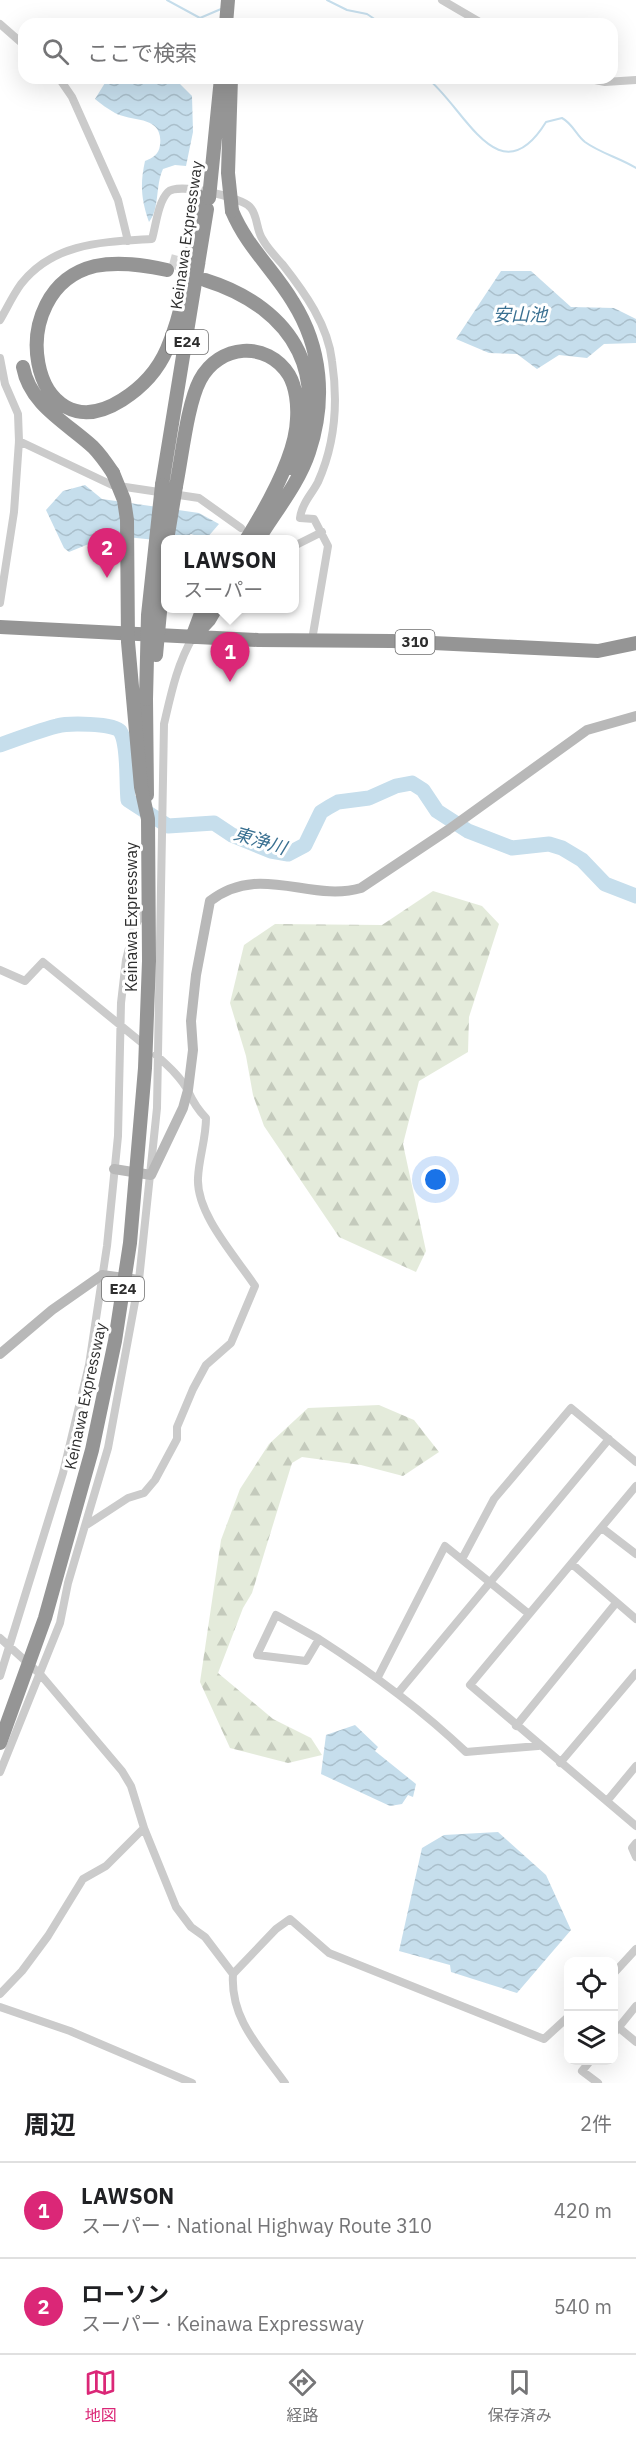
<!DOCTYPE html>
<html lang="ja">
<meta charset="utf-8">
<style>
:root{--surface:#fff;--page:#f6f6f6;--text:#202124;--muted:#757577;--line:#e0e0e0;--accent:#db2777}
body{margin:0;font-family:"IBM Plex Sans","Noto Sans JP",sans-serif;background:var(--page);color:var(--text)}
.controls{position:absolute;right:18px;bottom:18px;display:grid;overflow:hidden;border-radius:12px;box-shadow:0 6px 24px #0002}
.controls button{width:54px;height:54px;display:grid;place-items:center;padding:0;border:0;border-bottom:2px solid var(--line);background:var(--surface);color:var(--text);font:30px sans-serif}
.you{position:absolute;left:436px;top:1180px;width:21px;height:21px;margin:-15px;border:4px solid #fff;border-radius:50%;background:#1a73e8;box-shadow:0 0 0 9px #1a73e833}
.badge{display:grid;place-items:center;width:39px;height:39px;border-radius:50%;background:var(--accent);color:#fff;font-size:20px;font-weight:700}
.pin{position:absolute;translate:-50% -50px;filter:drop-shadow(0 2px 3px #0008)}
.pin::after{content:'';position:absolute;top:32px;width:21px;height:18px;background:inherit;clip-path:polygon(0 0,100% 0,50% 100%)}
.popup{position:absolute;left:161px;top:535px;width:138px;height:78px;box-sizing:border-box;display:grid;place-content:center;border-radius:12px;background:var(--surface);filter:drop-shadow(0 2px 4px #0005);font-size:20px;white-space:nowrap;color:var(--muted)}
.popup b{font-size:22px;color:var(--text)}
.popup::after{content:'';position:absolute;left:50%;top:100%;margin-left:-12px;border:12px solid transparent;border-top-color:var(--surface)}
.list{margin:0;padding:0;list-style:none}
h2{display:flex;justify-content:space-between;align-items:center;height:78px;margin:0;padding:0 24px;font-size:26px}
h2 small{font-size:20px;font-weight:400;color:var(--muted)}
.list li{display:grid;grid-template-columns:39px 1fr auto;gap:18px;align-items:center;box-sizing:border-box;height:96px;padding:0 24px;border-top:2px solid var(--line)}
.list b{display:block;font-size:22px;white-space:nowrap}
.list p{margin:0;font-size:20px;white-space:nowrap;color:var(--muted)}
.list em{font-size:20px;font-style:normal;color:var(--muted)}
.icon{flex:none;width:33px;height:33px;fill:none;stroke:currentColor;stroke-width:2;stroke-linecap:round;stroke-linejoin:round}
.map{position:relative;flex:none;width:636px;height:2083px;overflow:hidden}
.search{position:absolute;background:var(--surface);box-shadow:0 6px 24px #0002;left:18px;right:18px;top:18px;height:66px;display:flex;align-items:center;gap:15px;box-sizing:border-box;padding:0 21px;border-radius:18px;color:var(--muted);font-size:22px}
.sheet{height:270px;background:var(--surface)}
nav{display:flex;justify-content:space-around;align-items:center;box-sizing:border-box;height:84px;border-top:2px solid var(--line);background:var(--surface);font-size:16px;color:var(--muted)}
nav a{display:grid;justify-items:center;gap:3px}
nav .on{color:var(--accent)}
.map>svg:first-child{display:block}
.forest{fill:url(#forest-firs)}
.water{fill:url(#water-waves)}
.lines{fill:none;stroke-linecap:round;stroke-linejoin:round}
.stream{stroke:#c6deec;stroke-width:2}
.river{stroke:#c6deec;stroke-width:15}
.highway-tunnel{stroke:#d5d5d5;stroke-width:14;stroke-dasharray:14 7;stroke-linecap:butt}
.street{stroke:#cbcbcb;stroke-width:8}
.secondary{stroke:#b8b8b8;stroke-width:10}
.highway{stroke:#959595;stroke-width:14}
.highway-bridge{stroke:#959595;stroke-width:14}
.labels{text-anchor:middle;stroke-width:6;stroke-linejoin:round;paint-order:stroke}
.shield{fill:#fff;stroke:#6d6d6d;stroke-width:1.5}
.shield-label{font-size:15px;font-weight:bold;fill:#2e2e2e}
.street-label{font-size:16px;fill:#2e2e2e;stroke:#fff}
.water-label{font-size:18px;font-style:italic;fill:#3a7091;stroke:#fff}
</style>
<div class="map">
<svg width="636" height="2083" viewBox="0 0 636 2083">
<defs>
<pattern id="forest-firs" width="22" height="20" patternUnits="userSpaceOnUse" patternTransform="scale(1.5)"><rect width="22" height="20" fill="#e4ebdb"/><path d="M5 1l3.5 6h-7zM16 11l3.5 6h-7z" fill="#c4cabc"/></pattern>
<pattern id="water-waves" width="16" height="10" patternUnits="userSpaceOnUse" patternTransform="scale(1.5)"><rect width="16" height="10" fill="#c6deec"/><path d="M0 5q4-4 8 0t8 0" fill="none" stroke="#aabfcb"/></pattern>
</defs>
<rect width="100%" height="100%" fill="#fff"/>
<path class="forest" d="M433 891 482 906 499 924 469 1017 468 1052 419 1081 403 1144 426 1251 416 1272 339 1237 264 1126 253 1095 246 1056 230 1003 244 945 275 924 382 925Z
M379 1405 414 1420 439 1452 403 1476 361 1465 302 1457 292 1463 252 1593 243 1608 218 1673 273 1719 311 1738 322 1755 288 1763 230 1748 200 1682 221 1540 240 1489 269 1444 308 1408Z"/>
<path class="water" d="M108 78H174L192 96 193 132 186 166 175 165 163 169C155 186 160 208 149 222 141 199 140 184 145 161 153 158 159 154 160 145 164 115 131 122 115 113 108 109 101 104 95 99Z
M501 271H531L571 307 614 308 636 319V343L604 344 587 358 559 355 537 369 517 354 489 353 456 339Z
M85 485 102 499 199 513 219 524 206 539 191 534 184 539 165 541 117 536 101 539 69 552 64 548 46 510 63 491Z
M355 1725 378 1747 375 1751 416 1784 413 1797 408 1795 402 1804 390 1806 321 1774 326 1735Z
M498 1832 546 1875 571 1930 517 1993 451 1972 450 1965 399 1951 422 1848 444 1835Z"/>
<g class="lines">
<path class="stream" d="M167 0 200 18 221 9
M327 0 347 10 367 14 382 24
M427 78C465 108 499 198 546 122L562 118C573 124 576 135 585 142 600 153 620 158 636 168"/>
<path class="river" d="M0 745C19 738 38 731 57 726 67 723 114 723 120 731 129 744 126 783 128 800L168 826 214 823 232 835 271 851 288 854 305 845 321 812 329 807 338 802 369 798 396 786 412 783 423 790 437 811 468 831 512 848 549 844 562 848 582 860 605 884 636 896"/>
<path class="highway-tunnel" d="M170 261 207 271"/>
<path class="street" d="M442 0 483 24
M0 24 24 45
M59 78 72 97 118 200 128 241
M585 78 605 82 636 80
M0 320C7 308 13 295 21 284 54 242 104 242 152 239 156 225 158 202 168 192 178 182 241 197 250 207 258 215 256 231 263 240 268 249 276 257 283 265 305 293 328 325 332 361 338 401 335 444 318 482 312 494 302 503 300 518L314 519 328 546 312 640
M0 358 5 384 18 414 19 441 14 512 0 603
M19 441 112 485 199 498 241 528
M294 546 322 532
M0 970 25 981 43 962 147 1047
M636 1486 470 1685 636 1826
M85 1526 128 1498 144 1493 155 1480 177 1439V1427L193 1389 206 1365 231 1343 255 1286C236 1257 196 1214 198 1178 199 1157 206 1139 206 1118 197 1109 193 1102 188 1091 181 1077 167 1065 156 1055
M602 1528 636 1554
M462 1559 494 1499 571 1408 636 1462
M572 1564 636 1619
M276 1615 319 1639 306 1661 257 1655Z
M0 1638 40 1674 122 1771 131 1786 144 1828 176 1907 191 1927 205 1937 233 1974
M319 1639C372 1673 420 1708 466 1752L538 1746
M0 1676 63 1473 89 1365 107 1246 118 1136 121 1003 126 960 134 928 147 904
M378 1677 445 1546 529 1614
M398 1693 609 1439
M516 1726 616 1603
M560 1763 636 1673
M0 1772 60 1623 68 1583 108 1448 139 1280 157 1108 164 724C171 694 177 664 193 637
M607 1801 636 1766
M636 1843 632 1848 636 1857
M614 1973 636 1949
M0 1994 22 1971 48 1936 83 1879 106 1866 144 1828
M0 2007 70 2031 192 2083
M618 2027 636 2042
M614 2033 636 2006
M591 2060 582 2071 598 2083
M285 2083C260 2048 230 2019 233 1974L276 1929 290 1919 329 1953 544 2039 568 2017"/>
<path class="secondary" d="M114 1169 151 1175 183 1108 188 1090 193 1050 191 1021 196 975 210 901C260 862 310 903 361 888L448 830 587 730 636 716
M0 1354 52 1310 102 1275 139 1280"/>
<path class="highway" d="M226 24 228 0
M232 211C247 247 274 270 293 302 322 348 326 401 309 452 299 483 275 512 258 540
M167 270C144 265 119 261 95 266 0 289 30 458 122 400 141 388 158 370 167 349 187 302 192 248 200 197
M205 280C295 308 336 380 290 468
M23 367C30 405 67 423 93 447 101 455 107 464 113 473
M162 485 207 209
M176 486C182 457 187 405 200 380 219 344 267 340 289 375 296 387 298 405 297 419 296 457 266 508 246 540
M0 627 258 640 392 641 598 651 636 643
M193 635 203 608
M193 637 209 620 216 608
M146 699 147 795"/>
<path class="highway-bridge" d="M231 78 228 173 232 211
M209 198 221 78
M167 540 176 486
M156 655 166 547
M146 699 148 615 162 485
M0 1743 45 1618 92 1450 115 1341 130 1243 145 1068 149 961 148 819 141 787 128 642 127 520 124 500 113 473"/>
</g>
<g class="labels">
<g class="shield">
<rect x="166" y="330" width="42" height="24" rx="4.5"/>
<rect x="395.5" y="630" width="39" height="24" rx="4.5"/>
<rect x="102" y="1277" width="42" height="24" rx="4.5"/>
</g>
<g class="shield-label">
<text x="187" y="347">E24</text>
<text x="415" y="647">310</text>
<text x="123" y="1294">E24</text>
</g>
<g class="street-label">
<text transform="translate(186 235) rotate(-82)" y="6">Keinawa Expressway</text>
<text transform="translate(131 917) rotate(-90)" y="6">Keinawa Expressway</text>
<text transform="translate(85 1396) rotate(-78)" y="6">Keinawa Expressway</text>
</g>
<g class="water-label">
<text x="520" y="321">安山池</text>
<text transform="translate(260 841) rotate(17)" y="6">東浄川</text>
</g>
</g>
</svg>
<div class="controls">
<button><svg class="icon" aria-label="locate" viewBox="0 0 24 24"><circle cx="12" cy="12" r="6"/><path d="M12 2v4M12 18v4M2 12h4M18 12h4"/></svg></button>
<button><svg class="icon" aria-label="layers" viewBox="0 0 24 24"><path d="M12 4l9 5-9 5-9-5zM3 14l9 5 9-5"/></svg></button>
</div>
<div class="you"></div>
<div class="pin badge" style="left:230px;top:682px">1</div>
<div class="popup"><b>LAWSON</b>スーパー</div>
<div class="pin badge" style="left:107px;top:578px">2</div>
<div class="search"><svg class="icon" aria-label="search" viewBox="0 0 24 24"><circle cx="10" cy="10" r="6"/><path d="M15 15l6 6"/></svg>ここで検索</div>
</div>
<section class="sheet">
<h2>周辺<small>2件</small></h2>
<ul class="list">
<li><span class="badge">1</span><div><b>LAWSON</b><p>スーパー · National Highway Route 310</p></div><em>420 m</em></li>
<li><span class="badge">2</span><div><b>ローソン</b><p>スーパー · Keinawa Expressway</p></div><em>540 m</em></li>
</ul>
</section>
<nav>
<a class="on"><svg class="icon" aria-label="map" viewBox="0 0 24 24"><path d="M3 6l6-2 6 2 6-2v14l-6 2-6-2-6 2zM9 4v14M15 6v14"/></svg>地図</a>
<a><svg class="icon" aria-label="directions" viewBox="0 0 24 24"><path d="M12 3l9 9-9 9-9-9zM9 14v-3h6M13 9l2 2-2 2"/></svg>経路</a>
<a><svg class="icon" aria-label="saved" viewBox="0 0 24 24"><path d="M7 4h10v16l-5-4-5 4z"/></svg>保存済み</a>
</nav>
